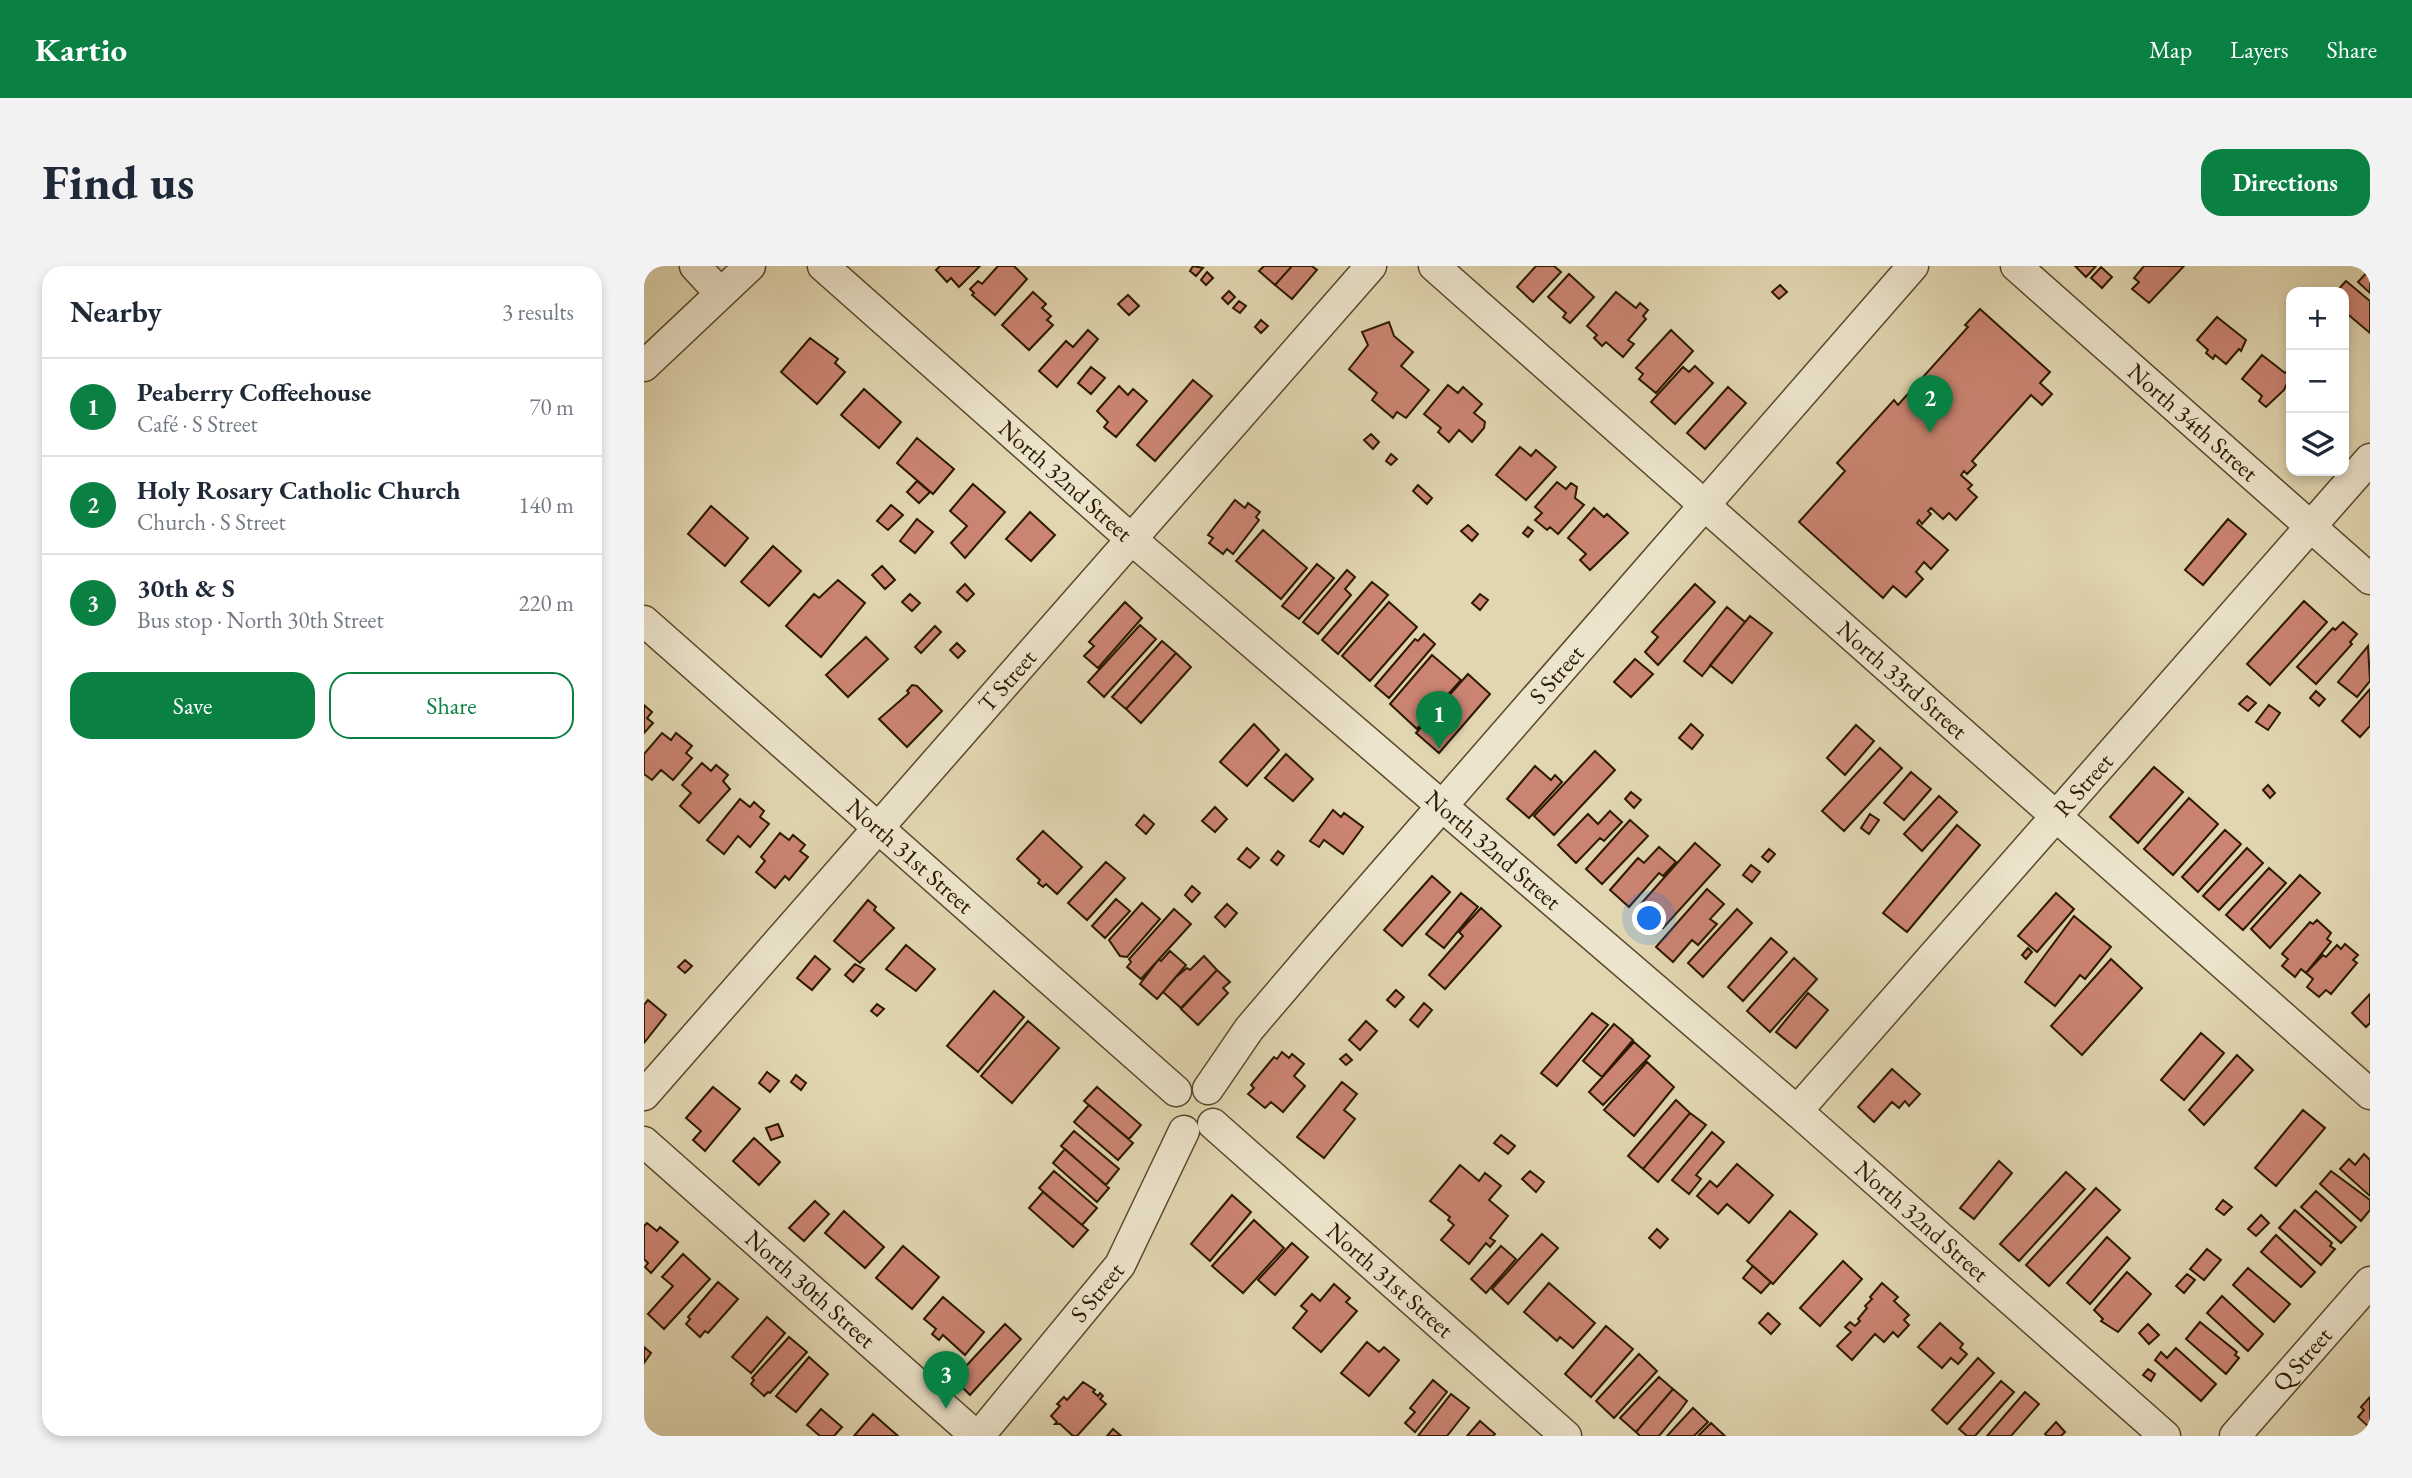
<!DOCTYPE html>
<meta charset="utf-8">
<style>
:root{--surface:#fff;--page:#f2f2f3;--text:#1f2937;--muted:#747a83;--line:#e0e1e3;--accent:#0b8043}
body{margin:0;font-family:"EB Garamond",serif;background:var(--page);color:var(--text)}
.controls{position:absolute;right:21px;top:21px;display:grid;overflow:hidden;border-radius:14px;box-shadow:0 4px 10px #0003}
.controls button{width:63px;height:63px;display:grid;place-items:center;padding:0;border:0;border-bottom:2px solid var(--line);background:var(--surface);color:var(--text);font:35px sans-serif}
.you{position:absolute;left:1006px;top:653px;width:24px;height:24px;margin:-18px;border:5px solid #fff;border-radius:50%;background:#1a73e8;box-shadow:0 0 0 10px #1a73e833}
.badge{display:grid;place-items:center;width:46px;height:46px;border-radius:50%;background:var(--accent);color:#fff;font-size:23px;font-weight:700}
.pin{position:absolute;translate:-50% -58px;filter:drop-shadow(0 2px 4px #0008)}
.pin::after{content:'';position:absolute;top:37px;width:24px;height:21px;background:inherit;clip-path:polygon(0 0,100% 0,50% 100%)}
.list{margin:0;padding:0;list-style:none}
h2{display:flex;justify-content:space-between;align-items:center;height:91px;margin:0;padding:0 28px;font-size:30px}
h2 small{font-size:23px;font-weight:400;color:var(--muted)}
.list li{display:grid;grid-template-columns:46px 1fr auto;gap:21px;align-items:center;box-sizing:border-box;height:98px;padding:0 28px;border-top:2px solid var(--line)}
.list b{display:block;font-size:26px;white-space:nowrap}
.list p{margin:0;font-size:23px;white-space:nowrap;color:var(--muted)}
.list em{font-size:23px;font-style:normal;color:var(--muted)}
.actions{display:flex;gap:14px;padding:21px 28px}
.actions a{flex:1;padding:16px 0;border:2px solid var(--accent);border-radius:21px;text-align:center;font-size:24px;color:var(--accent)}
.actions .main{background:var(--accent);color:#fff}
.icon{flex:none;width:38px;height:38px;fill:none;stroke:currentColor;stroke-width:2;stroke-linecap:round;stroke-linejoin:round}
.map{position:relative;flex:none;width:1726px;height:1170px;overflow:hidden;border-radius:21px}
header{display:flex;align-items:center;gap:42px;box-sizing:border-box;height:98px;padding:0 35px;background:var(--accent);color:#fff}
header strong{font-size:33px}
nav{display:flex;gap:38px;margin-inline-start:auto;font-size:24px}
.intro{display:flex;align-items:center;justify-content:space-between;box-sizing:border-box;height:168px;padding:0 42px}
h1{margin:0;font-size:49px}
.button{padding:18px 32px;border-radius:21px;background:var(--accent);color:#fff;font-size:24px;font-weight:700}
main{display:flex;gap:42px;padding:0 42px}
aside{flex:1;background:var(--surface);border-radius:21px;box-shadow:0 4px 10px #0003}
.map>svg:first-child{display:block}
.building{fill:#cb8471;stroke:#2c1900;stroke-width:2}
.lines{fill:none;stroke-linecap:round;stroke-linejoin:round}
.minor-casing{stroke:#59482c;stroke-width:33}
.minor{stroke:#ece4cc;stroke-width:30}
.labels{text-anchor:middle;stroke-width:5;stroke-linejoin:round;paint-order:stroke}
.street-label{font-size:24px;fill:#2c1900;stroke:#ece4cc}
</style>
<header>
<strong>Kartio</strong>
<nav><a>Map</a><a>Layers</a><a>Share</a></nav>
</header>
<div class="intro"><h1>Find us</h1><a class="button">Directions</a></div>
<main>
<aside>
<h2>Nearby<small>3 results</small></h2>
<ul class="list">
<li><span class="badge">1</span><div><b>Peaberry Coffeehouse</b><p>Café · S Street</p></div><em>70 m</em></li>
<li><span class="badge">2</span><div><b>Holy Rosary Catholic Church</b><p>Church · S Street</p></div><em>140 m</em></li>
<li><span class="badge">3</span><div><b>30th &amp; S</b><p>Bus stop · North 30th Street</p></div><em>220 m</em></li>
</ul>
<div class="actions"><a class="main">Save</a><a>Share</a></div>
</aside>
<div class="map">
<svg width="1726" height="1170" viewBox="0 0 1726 1170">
<rect width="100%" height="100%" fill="#e1d6b0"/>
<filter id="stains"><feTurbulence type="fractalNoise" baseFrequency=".00286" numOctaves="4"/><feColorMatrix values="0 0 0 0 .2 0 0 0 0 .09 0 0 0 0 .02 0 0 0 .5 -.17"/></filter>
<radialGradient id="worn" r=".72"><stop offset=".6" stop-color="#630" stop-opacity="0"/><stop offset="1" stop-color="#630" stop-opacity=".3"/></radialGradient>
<path class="building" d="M296 0H336L315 21 307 12 303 16 292 4Z
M354 0H370L383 13 351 49 328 29 330 27 326 23 334 15 338 18Z
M549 0 559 2 552 10 546 5Z
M620 0H648L631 19 615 5Z
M648 0H668L673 4 648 33 631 19Z
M892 0H910L917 6 889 36 873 21Z
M1431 0H1452L1442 11Z
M1500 0H1540L1505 37 1488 23 1495 16 1490 12Z
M1457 1 1468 11 1458 22 1447 12Z
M1726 3V27L1714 16Z
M563 6 569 12 562 19 557 14Z
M925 8 950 31 926 57 919 51 922 47 904 31Z
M1702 15 1726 35V67L1700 45V26H1692Z
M1136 19 1143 26 1135 33 1128 26Z
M585 25 591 31 584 38 578 32Z
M389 26 402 38 398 42 407 50 403 54 409 59 385 84 358 59Z
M972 26 992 42 996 37 1004 44 999 50 1002 53 984 74 990 78 979 91 962 76 958 80 950 72 953 69 943 60Z
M484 29 495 40 485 49 474 38Z
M595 35 602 40 596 47 589 42Z
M1336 43 1406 106 1396 117 1408 128 1398 139 1387 129 1328 195 1332 199 1323 208 1320 205 1317 209 1328 219 1324 223 1333 231 1312 254 1305 247 1299 253 1287 242 1284 245 1287 248 1278 258 1275 254 1273 257 1304 284 1287 303 1280 296 1272 306 1279 313 1262 331 1249 320 1239 332 1155 256 1201 205 1193 197 1250 134 1254 139 1324 61 1321 59Z
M1573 51 1602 74 1597 85 1595 83 1582 98 1571 89 1569 93 1562 87 1564 84 1553 74Z
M617 54 624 60 617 67 611 61Z
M745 56 750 70 769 86 757 100 785 124 762 152 753 146 749 152 728 134 733 127 705 103 724 79 718 66Z
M444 64 454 73 413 121 395 105 422 75 429 81Z
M1027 64 1049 85 1012 127 995 113 999 108 992 102Z
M166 72 194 93 191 97 201 106 173 138 137 106Z
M1618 89 1641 107 1643 105 1647 108 1640 124 1622 141 1615 135 1618 130 1598 113Z
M1051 100 1069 117 1031 158 1007 136 1039 101 1045 106Z
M447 101 461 112 447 128 434 117Z
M549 114 568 130 511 195 493 179Z
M804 119 814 127 819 121 838 138 830 147 841 156 840 162 828 176 815 164 805 176 794 166 797 162 780 148Z
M475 120 484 129 489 123 503 135 472 171 460 161 464 156 453 145Z
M1084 121 1102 137 1061 183 1043 167Z
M220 123 257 156 235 182 197 149Z
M727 168 735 176 729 183 720 174Z
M273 172 310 203 289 228 253 197Z
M876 181 887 190 892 184 912 201 882 234 852 209Z
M747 188 753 193 747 199 742 195Z
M273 215 286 226 275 237 263 226Z
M913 216 922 223 927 217 933 221 931 232 940 239 914 268 906 261 903 264 891 254 898 247 891 241Z
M329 218 361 246 321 292 307 277 323 260 306 245Z
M774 219 788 232 783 238 769 225Z
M591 234 601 242 604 237 616 246 612 251 615 254 589 288 583 283 579 288 565 277 569 272 564 269Z
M247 239 259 249 244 264 233 255Z
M67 240 104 272 81 300 44 268Z
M950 242 960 251 963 248 984 267 946 304 936 294 942 288 924 272Z
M386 246 411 269 387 295 362 273Z
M273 253 289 266 271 287 256 275Z
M1584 253 1602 268 1559 319 1541 304Z
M824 259 834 268 828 275 817 265Z
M884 261 889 265 884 271 879 267Z
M619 264 663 302 637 333 592 295Z
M129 280 157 305 125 340 97 316Z
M673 298 690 312 655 353 638 340Z
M238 300 251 314 241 323 228 309Z
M703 304 711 311 701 323 707 329 674 368 659 356Z
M194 314 221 337 177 391 142 360 170 328 175 332Z
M728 316 744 329 694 388 678 374Z
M321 318 330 328 323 335 313 326Z
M1051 318 1071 336 1014 399 1001 386 1014 371 1008 366Z
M266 328 276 337 268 345 258 336Z
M836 328 844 334 836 344 828 337Z
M1660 335 1683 356 1626 419 1603 398Z
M481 336 498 352 454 402 440 390 450 380 445 376Z
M745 336 773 361 726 415 698 390Z
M1083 341 1101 356 1058 410 1040 395Z
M1106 350 1128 367 1088 417 1066 399Z
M1699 356 1713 368 1706 376 1708 378 1672 418 1653 401 1689 362 1691 364Z
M496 359 512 373 460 431 444 416Z
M291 360 297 366 277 387 271 381Z
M780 368 791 378 745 432 731 420 771 373 774 375Z
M222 371 244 393 204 431 182 409Z
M518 375 532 387 482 443 468 431Z
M313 377 321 385 314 392 306 384Z
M1724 380 1726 415 1713 431 1694 416Z
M532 387 547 401 497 457 482 443Z
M788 389 817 414 773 463 746 438Z
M991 393 1009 408 987 431 970 416Z
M824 408 846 428 795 487 772 467Z
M268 419 273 420 298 445 263 481 235 453 265 427 263 425Z
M1726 423V460L1716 471 1698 455Z
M1672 425 1681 433 1675 440 1666 432Z
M1603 430 1612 437 1604 445 1595 438Z
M0 439 8 446 3 452 9 457 0 467Z
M1625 439 1636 447 1624 464 1612 456Z
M610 458 635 484 603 520 576 496Z
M1047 458 1059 469 1048 483 1035 472Z
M1212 459 1230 475 1201 509 1183 492Z
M18 467 27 474 32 467 48 480 42 487 48 492 29 514 17 504 8 514 0 508V488Z
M1236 482 1258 502 1200 565 1178 545Z
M951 485 971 504 910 569 890 550Z
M642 488 669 513 649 535 621 512Z
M58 497 67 505 72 499 84 509 79 515 86 523 55 557 36 540 47 527 38 519Z
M891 500 907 514 911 509 918 516 885 552 863 533Z
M1510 501 1539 526 1494 577 1466 551Z
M1267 506 1287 523 1260 554 1240 537Z
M1624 519 1631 527 1626 532 1619 524Z
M987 526 997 534 990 542 981 533Z
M1295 530 1313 546 1278 585 1260 568Z
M1545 532 1574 558 1529 609 1500 583Z
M96 533 106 541 110 536 120 545 116 551 125 558 106 581 94 570 80 588 63 574Z
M571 541 583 553 571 566 558 555Z
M689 544 697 551 700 547 719 561 699 588 680 574 675 581 666 575Z
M966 545 978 556 960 575 956 572 932 597 914 579 944 548 954 558Z
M1226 548 1235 554 1225 568 1217 562Z
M500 549 510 558 502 568 492 559Z
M986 554 1004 570 958 618 942 603Z
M1313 559 1336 579 1263 666 1239 647Z
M1581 564 1597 578 1554 626 1538 611Z
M399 565 438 601 413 628 402 618 399 621 394 617 396 614 373 593Z
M136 567 145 574 149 569 161 579 156 585 164 591 145 614 141 610 131 622 112 606 121 595 117 591Z
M1051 577 1076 599 1019 662 995 640Z
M1015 581 1032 596 1019 610 1015 607 985 641 966 624 994 592 1000 597Z
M603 582 615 592 606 602 594 593Z
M1603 582 1619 597 1575 644 1559 630Z
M1125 583 1131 588 1124 596 1118 591Z
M634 585 640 590 633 599 627 594Z
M462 596 481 612 443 654 424 637Z
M1107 599 1116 606 1108 616 1099 609Z
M1625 602 1642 617 1599 664 1582 649Z
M1656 609 1676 627 1626 682 1607 663Z
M788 610 806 626 758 680 740 664Z
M548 620 556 627 548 636 541 629Z
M1063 623 1080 638 1066 653 1073 658 1054 679 1048 674 1029 696 1012 681Z
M817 627 834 641 800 682 782 668Z
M1412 627 1430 643 1393 686 1374 670Z
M472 633 486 645 461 672 448 660Z
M224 634 232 641 230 644 250 662 216 697 190 675Z
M498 637 516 653 483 691 476 690 465 674Z
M583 638 593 647 581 661 571 651Z
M837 642 857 660 801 723 785 709 819 670 815 666Z
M530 643 547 658 497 713 483 701 487 696 485 693Z
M1093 643 1108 657 1059 711 1044 697Z
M1430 650 1467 681 1441 713 1436 709 1411 740 1381 716Z
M1673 654 1687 667 1683 673 1687 676 1662 707 1657 703 1651 711 1638 700 1644 693 1638 688 1666 656 1669 658Z
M1127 672 1143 686 1099 735 1084 721Z
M1701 678 1714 689 1709 694 1713 697 1687 728 1682 724 1675 731 1663 721 1669 713 1662 707 1679 689 1682 691 1693 679 1697 683Z
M262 679 291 703 272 725 242 703Z
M1384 682 1388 686 1382 693 1378 689Z
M526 685 542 699 513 733 496 718 515 693 517 695Z
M171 690 186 703 168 724 153 712Z
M560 690 573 704 537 742 519 726 532 711 543 702 546 704Z
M1150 692 1173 713 1126 766 1103 745Z
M1467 693 1498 722 1438 789 1407 760Z
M41 694 48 700 41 707 34 701Z
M211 698 220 703 209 716 201 709Z
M573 704 586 716 579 722 584 727 554 759 537 743Z
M752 724 760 731 751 741 743 734Z
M350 725 380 751 334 806 303 780Z
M1164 727 1184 744 1152 782 1132 766Z
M1726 728V757L1722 761 1708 747Z
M4 734 22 749 0 777V739Z
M780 737 788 744 774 761 766 754Z
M233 738 240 743 233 750 227 745Z
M948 747 964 759 913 820 897 807Z
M384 755 415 782 368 837 337 810Z
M722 755 733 765 716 784 705 774Z
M970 758 989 774 958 811 939 795Z
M1557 767 1580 787 1540 834 1517 814Z
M990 776 1006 790 959 839 945 826Z
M638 786 645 792 648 788 660 798 650 810 661 820 639 846 627 836 621 842 604 828 610 822 607 819 630 791 633 793Z
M702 788 708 794 702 799 696 793Z
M1593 789 1609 804 1560 859 1545 844Z
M1003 796 1030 821 990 870 960 844Z
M1248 803 1276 828 1265 840 1261 835 1255 842 1248 836 1230 856 1214 841Z
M123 806 135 815 126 826 115 817Z
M152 809 162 817 157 824 147 816Z
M698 816 713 828 700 844 711 853 680 892 653 871Z
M69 821 96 843 61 885 49 874 57 865 42 852Z
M453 821 497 859 485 873 440 835Z
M1032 834 1046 847 999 903 984 890Z
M445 839 489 877 474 894 430 856Z
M1659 844 1681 862 1632 920 1611 902Z
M1046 847 1062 859 1014 916 999 903Z
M134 858 139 870 127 874 122 862Z
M430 865 475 903 462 919 417 880Z
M1068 866 1080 876 1052 909 1057 913 1045 928 1028 914Z
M857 869 871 880 864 888 850 877Z
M110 872 136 896 115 919 89 895Z
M421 883 465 922 453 936 409 897Z
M1720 888 1726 894V930L1696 903 1705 893 1711 899Z
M1355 895 1368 907 1330 953 1316 942Z
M1093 898 1129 929 1105 957 1083 938 1074 948 1053 930 1066 915 1073 921Z
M816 899 835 915 841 907 857 920 845 934 864 950 846 972 851 975 846 981 842 977 825 998 797 974 810 959 804 954 806 951 786 935Z
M410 905 453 942 438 959 395 922Z
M886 905 900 916 892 926 878 913Z
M1687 905 1726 934V944L1717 955 1676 918Z
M1422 906 1441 923 1375 995 1356 978Z
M1452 922 1476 944 1405 1020 1382 999Z
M1672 925 1712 961 1697 977 1657 941Z
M399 926 444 964 429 981 385 942Z
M588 929 607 946 566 995 547 978Z
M1579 934 1588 941 1580 949 1572 943Z
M171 935 185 948 160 975 145 962Z
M1651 944 1688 977 1686 980 1691 983 1677 999 1635 962Z
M200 945 240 981 221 1002 181 967Z
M1146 945 1173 968 1129 1018 1103 995Z
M1617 949 1625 957 1612 970 1604 963Z
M610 954 640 982 599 1027 568 1000Z
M3 957 13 965 16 961 34 976 7 1007 1 1001 4 997 0 993V960Z
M1013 963 1024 973 1016 982 1005 972Z
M898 968 914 982 864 1038 848 1023Z
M1632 969 1671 1006 1657 1021 1617 986Z
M1463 971 1486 992 1446 1038 1423 1017Z
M648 977 664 991 631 1029 614 1014Z
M259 980 295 1011 268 1043 232 1012Z
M857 980 872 993 842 1027 827 1013Z
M1563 983 1577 994 1560 1014 1546 1003Z
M39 988 66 1013 20 1063 4 1048 29 1020 18 1011Z
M1199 995 1218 1013 1176 1060 1156 1042Z
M1109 1000 1127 1016 1117 1027 1099 1012Z
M1604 1002 1646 1038 1630 1056 1589 1019Z
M1483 1006 1507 1028 1474 1066 1457 1055 1459 1053 1450 1044Z
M1543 1008 1551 1014 1540 1027 1532 1020Z
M74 1016 94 1033 64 1067 61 1065 56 1071 42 1058 46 1053 44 1051Z
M905 1017 951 1057 929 1082 916 1071 913 1075 880 1046Z
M1238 1017 1254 1031 1250 1035 1265 1049 1260 1054 1265 1059 1254 1071 1249 1066 1240 1076 1231 1068 1208 1094 1193 1080 1207 1066 1201 1061 1206 1056 1211 1060 1216 1055 1214 1053 1223 1042 1221 1040 1228 1033 1226 1031Z
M690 1018 706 1032 702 1036 713 1045 677 1086 649 1062 663 1045 657 1040 668 1028 676 1035Z
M1578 1030 1619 1068 1604 1085 1563 1047Z
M299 1031 340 1066 321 1089 299 1069 295 1074 288 1068 292 1063 280 1053Z
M1124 1047 1136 1058 1127 1068 1115 1057Z
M123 1051 141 1067 107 1107 88 1091Z
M1556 1056 1593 1086 1591 1089 1595 1092 1582 1108 1542 1073Z
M1296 1057 1319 1078 1316 1082 1323 1088 1314 1098 1307 1092 1298 1102 1274 1081Z
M361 1058 377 1073 326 1129 310 1113Z
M1504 1058 1515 1069 1505 1078 1495 1067Z
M962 1060 989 1083 947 1131 921 1108Z
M145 1071 163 1086 126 1127 124 1126 120 1130 107 1118 110 1114 108 1112Z
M723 1076 735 1086 740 1081 755 1094 725 1130 697 1107Z
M0 1081 7 1087 0 1097Z
M1532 1082 1572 1118 1557 1135 1511 1094 1517 1086 1523 1092Z
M995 1088 1013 1105 970 1152 952 1135Z
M165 1091 184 1108 152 1146 132 1130Z
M1334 1092 1350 1107 1303 1158 1288 1144Z
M1504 1103 1511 1108 1507 1115 1499 1109Z
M1015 1111 1029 1123 992 1166 976 1152Z
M789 1114 803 1126 771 1166 761 1157 771 1146 766 1142Z
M1357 1115 1370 1126 1331 1170H1323L1315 1163Z
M439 1116 451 1124 449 1126 454 1130 456 1127 459 1130 456 1133 462 1138 433 1170H429L416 1158H411L413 1156 407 1150 416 1140 413 1138 420 1131 423 1134Z
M1029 1123 1043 1135 1035 1146 1015 1170H996L992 1166Z
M1381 1126 1395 1138 1367 1170H1343Z
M807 1128 825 1142 803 1170H774Z
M1726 1131V1162L1714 1151 1720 1144 1717 1141Z
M1049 1142 1064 1156 1050 1170H1023Z
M177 1143 198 1161 190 1170H176L163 1159Z
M229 1148 254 1170H210Z
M836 1155 851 1168 849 1170H823Z
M1412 1156 1421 1166 1417 1170H1403L1401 1168Z
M1067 1157 1081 1170H1054Z
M469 1163 476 1169 477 1170H463Z"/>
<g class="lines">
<defs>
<g id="minor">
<path d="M51 0 76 27"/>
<path id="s1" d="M179 0 486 272 1153 845 1521 1170"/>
<path id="s2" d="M790 0 1726 828"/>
<path id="s3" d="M1372 0 1726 313"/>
<path d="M0 100 106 0"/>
<path id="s4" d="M0 355 532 825"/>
<path id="s5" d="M564 823 605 763 675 681 1269 0"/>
<path id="s6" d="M0 829 727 0"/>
<path id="s7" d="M1153 845 1726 193"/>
<path id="s8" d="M569 858 922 1170"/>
<path id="s9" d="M0 876 332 1170"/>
<path id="s10" d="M335 1170 476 999 540 865"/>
<path id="s11" d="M1591 1170 1726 1016"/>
</g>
</defs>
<use href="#minor" class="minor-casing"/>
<use href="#minor" class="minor"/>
</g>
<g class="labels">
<g class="street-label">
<text dy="8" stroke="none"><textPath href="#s3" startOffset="236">North 34th Street</textPath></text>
<text dy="8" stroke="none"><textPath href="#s1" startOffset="324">North 32nd Street</textPath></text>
<text dy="8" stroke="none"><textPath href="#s5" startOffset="542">S Street</textPath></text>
<text dy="8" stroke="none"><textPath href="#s6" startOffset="551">T Street</textPath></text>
<text dy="8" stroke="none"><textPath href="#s2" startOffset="625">North 33rd Street</textPath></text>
<text dy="8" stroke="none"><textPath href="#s7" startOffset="434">R Street</textPath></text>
<text dy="8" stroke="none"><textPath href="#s1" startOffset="889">North 32nd Street</textPath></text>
<text dy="8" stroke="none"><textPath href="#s4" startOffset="355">North 31st Street</textPath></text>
<text dy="8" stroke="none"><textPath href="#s1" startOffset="1456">North 32nd Street</textPath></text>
<text dy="8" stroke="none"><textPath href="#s8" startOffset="236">North 31st Street</textPath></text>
<text dy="8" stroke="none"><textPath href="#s9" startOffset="222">North 30th Street</textPath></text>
<text dy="8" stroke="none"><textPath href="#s10" startOffset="186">S Street</textPath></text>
<text dy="8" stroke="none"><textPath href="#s11" startOffset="102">Q Street</textPath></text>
</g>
</g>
<rect width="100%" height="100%" filter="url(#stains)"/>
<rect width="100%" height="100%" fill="url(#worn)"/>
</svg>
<div class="controls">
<button>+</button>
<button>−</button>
<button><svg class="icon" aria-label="layers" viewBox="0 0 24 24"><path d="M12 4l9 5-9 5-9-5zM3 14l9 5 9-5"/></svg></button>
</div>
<div class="you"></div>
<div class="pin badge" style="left:795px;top:483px">1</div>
<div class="pin badge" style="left:1286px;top:167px">2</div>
<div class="pin badge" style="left:302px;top:1143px">3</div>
</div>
</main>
